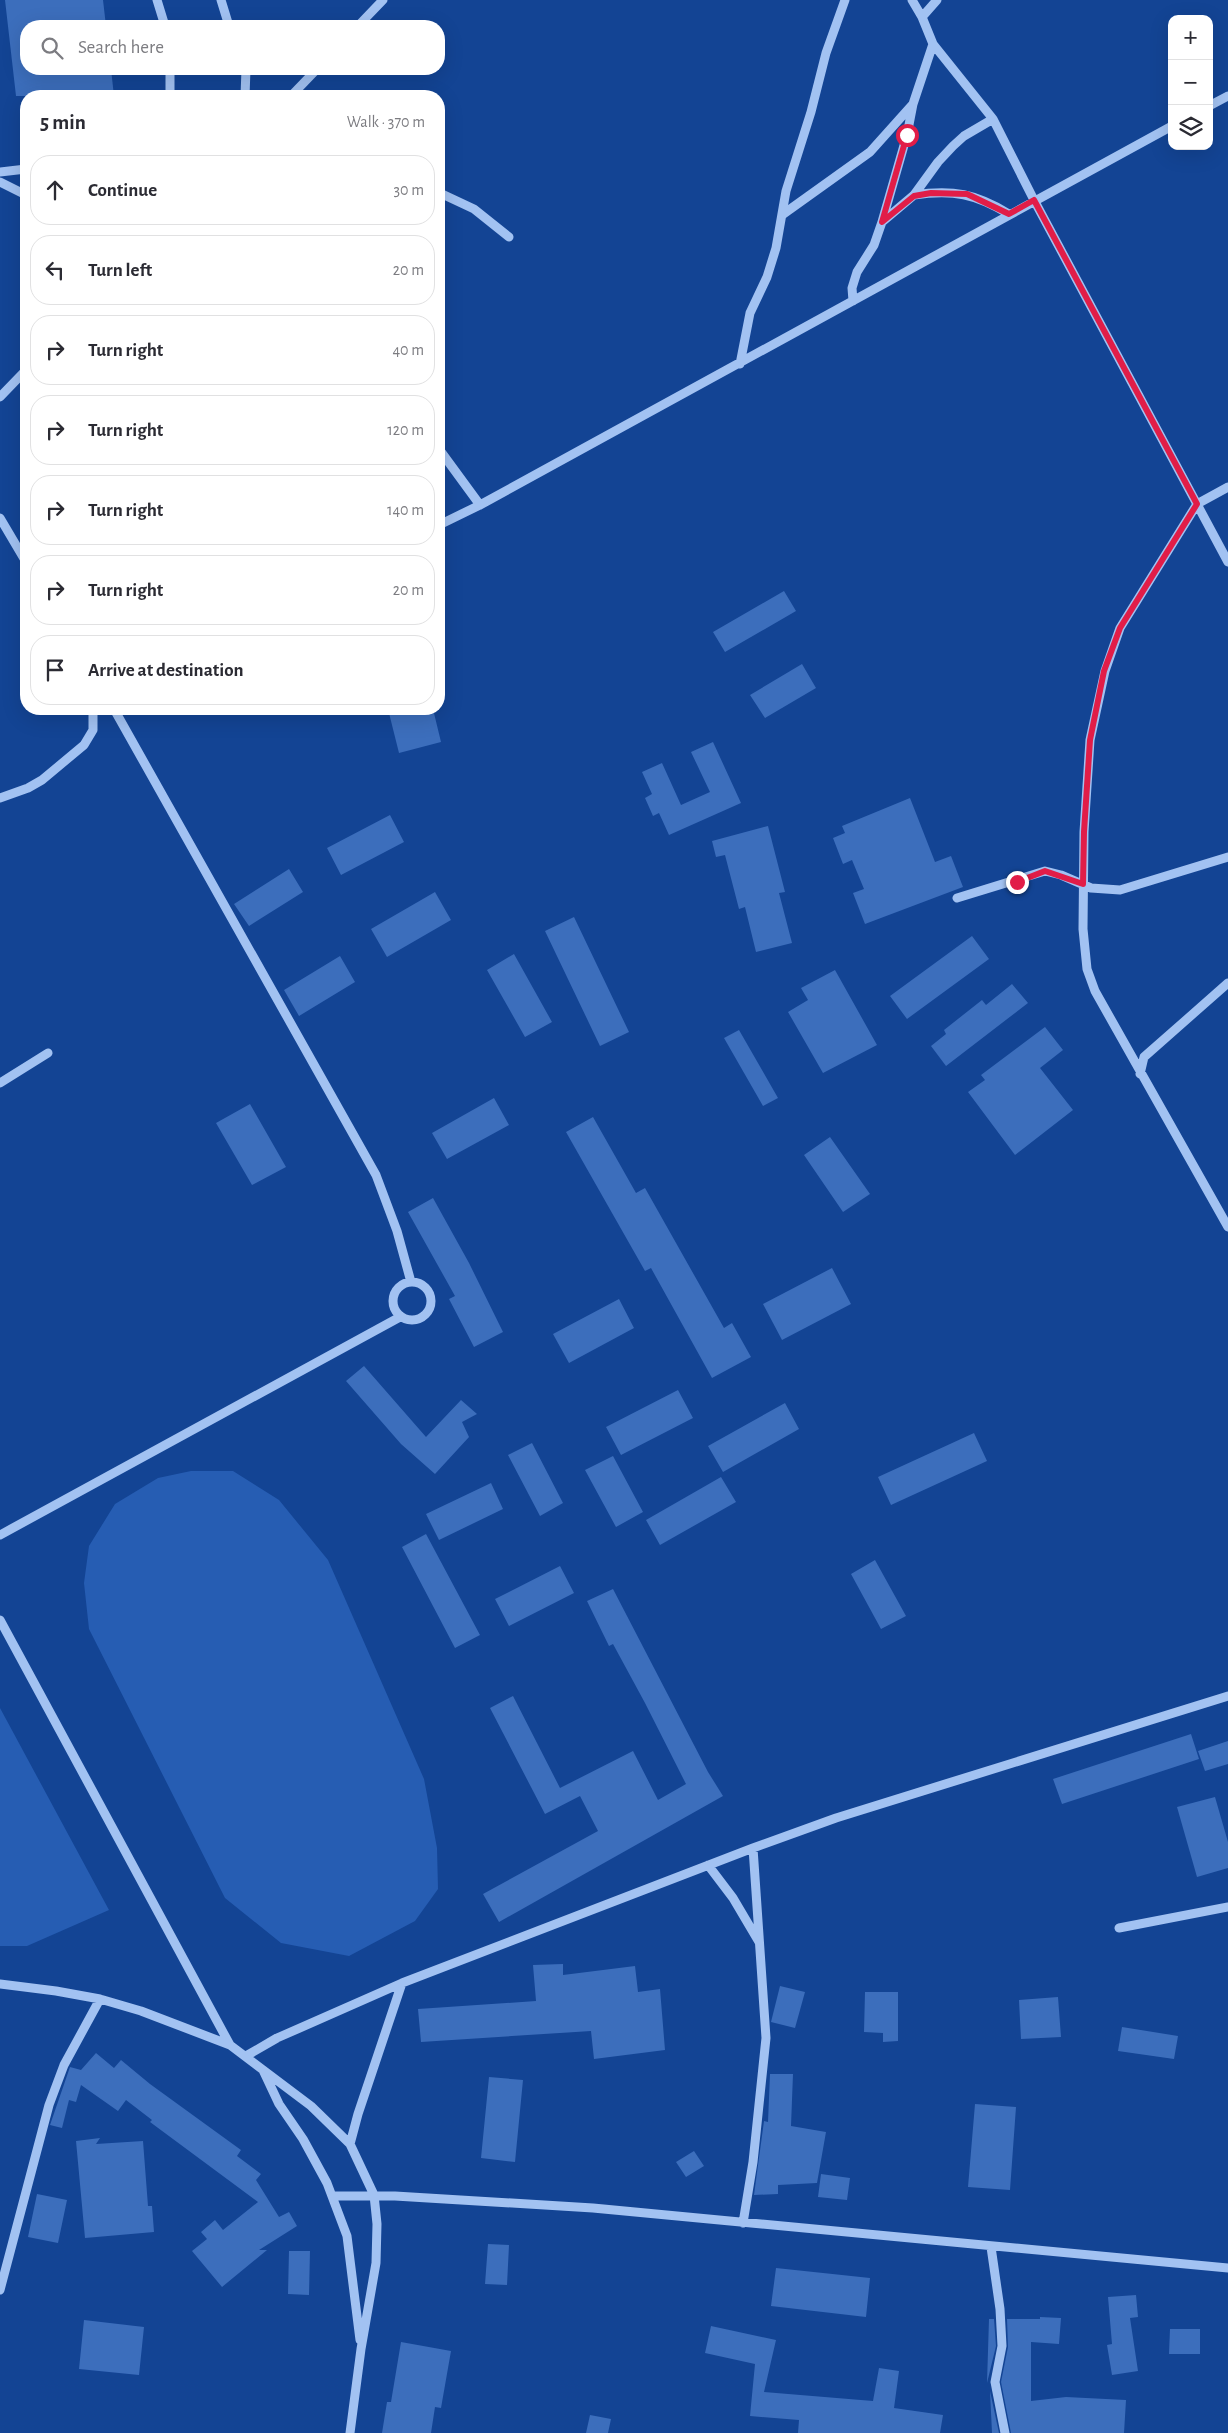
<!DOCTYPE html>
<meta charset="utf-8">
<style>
:root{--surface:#fff;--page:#f2f2f3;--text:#2b2b33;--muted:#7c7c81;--line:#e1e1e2}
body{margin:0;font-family:"Alegreya Sans",sans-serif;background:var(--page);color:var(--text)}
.controls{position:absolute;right:15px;top:15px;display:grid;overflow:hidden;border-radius:10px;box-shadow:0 5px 20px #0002}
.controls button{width:45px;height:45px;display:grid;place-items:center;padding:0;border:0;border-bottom:1px solid var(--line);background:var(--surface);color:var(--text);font:25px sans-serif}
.stop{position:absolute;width:15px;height:15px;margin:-11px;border:4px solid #e11d48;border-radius:50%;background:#fff}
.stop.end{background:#e11d48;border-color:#fff;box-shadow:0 1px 5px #0008}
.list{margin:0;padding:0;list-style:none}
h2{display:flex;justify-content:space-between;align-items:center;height:65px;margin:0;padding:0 20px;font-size:21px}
h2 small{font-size:16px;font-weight:400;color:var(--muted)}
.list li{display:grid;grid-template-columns:32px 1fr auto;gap:15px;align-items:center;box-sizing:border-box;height:70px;margin:0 10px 10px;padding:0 10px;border:1px solid var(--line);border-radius:20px}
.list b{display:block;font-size:19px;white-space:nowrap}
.list em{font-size:16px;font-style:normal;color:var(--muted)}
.icon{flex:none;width:28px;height:28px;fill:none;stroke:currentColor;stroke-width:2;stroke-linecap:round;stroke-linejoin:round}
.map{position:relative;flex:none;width:1228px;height:2433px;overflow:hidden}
.search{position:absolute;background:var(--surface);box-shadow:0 5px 20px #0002;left:20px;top:20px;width:425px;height:55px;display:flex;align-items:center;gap:12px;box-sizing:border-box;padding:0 18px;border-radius:20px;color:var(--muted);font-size:19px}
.panel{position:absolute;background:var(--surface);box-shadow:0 5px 20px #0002;left:20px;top:90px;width:425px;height:625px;border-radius:20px}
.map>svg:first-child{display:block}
.green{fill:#265db3}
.building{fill:#3c6ebc}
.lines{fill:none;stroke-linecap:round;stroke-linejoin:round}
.minor{stroke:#a2c2f2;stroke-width:9}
.route{stroke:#e11d48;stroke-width:6}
</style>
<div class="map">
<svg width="1228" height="2433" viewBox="0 0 1228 2433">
<rect width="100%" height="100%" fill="#134494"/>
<path class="green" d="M191 1471H233L279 1500 328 1560 424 1779 437 1848 438 1889 415 1921 349 1956 281 1943 225 1898 89 1629 84 1583 89 1546 115 1504 158 1478Z
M0 1708 109 1910 27 1946H0Z"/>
<path class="building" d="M5 0H103L106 26H26V69H111L114 96H16Z
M784 591 796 611 725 652 713 632Z
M802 664 816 688 765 718 750 695Z
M388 709H433L441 742 399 753Z
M713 742 741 803 669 835 659 813 653 816 645 798 652 794 642 772 662 763 681 805 710 792 691 752Z
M910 798 935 862 951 856 963 887 865 924 853 893 864 889 852 860 843 864 833 838 845 833 842 826Z
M390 815 404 842 341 875 327 848Z
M768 826 785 892 779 893 792 943 756 952 745 907 739 909 725 855 716 857 712 841Z
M289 869 303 892 249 926 234 904Z
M435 892 451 920 387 957 371 929Z
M574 917 629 1032 600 1046 545 931Z
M972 936 989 959 907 1019 890 996Z
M514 954 552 1022 525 1037 487 970Z
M340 956 355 982 299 1016 284 990Z
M835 970 877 1045 823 1073 788 1012 808 1000 801 988Z
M1012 984 1028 1003 946 1066 931 1046 946 1034 944 1030 982 1000 986 1005Z
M1045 1027 1063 1050 1040 1068 1073 1110 1015 1155 968 1092 985 1080 981 1075Z
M739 1030 778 1098 763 1106 724 1038Z
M494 1098 509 1125 447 1159 432 1133Z
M250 1104 286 1167 252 1185 216 1123Z
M593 1117 636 1193 645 1188 724 1328 732 1323 751 1357 712 1378 651 1268 645 1271 566 1132Z
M830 1137 870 1194 843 1212 804 1155Z
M433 1198 469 1263 503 1332 474 1347 449 1299 455 1296 408 1212Z
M832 1268 851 1304 782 1340 763 1304Z
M619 1299 634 1328 569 1363 553 1334Z
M364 1366 426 1437 461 1400 477 1414 462 1422 469 1437 435 1474 401 1444 346 1381Z
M678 1390 693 1418 621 1455 606 1427Z
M785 1403 799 1429 723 1472 708 1446Z
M974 1433 987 1461 891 1505 878 1477Z
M532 1443 563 1503 540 1516 508 1455Z
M613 1456 643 1512 616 1527 585 1470Z
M721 1477 736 1502 660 1545 646 1520Z
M491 1483 503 1509 439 1540 426 1514Z
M426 1534 480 1635 455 1648 402 1547Z
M875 1560 906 1616 881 1629 851 1574Z
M560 1566 574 1593 509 1626 495 1599Z
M613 1589 708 1772 723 1796 499 1922 483 1894 598 1831 580 1796 545 1814 490 1708 513 1696 560 1788 633 1751 658 1800 686 1784 645 1703 613 1644 609 1646 587 1601Z
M1191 1734 1199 1759 1062 1804 1053 1779Z
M1228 1741V1764L1205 1771 1198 1751Z
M1215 1797 1228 1842V1868L1197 1877 1177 1807Z
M563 1964V1975L635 1966 638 1992 660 1989 665 2050 594 2059 591 2031 421 2042 418 2009 536 2001 533 1965Z
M780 1986 805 1992 795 2028 771 2022Z
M865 1992H898V2041L883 2042V2033L864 2032Z
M1058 1997 1061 2037 1021 2039 1019 2000Z
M1122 2027 1178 2036 1174 2059 1118 2051Z
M96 2053 114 2068 121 2060 150 2084 241 2150 237 2156 261 2174 256 2180 279 2217 289 2212 297 2226 259 2250H267L222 2287 192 2251 207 2239 201 2232 215 2220 223 2230 258 2202 150 2122 152 2120 126 2100 118 2111 81 2085 76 2102 69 2100 62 2128 50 2125 70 2067 81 2070Z
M770 2074H793L791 2126 826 2132 817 2183 778 2185V2194L754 2195 764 2121 768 2122Z
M489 2077 523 2080 515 2162 481 2158Z
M975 2104 1016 2107 1010 2190 968 2187Z
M100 2138 96 2144 143 2141 148 2206H152L154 2232 85 2238 76 2141Z
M694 2151 704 2166 686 2177 676 2162Z
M821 2174 850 2178 847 2200 818 2197Z
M37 2194 67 2200 58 2243 28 2237Z
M488 2244 509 2245 507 2285 485 2284Z
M289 2251H310L309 2295 288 2294Z
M776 2268 870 2278 866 2317 771 2306Z
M1136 2295 1138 2317 1130 2318 1138 2371 1112 2375 1107 2345 1112 2344 1108 2297Z
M1040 2317 1061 2318 1059 2344 1031 2342V2401L1066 2397 1126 2400 1124 2433H1011L1001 2382 1008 2347 1007 2319H1040Z
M989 2319H994L996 2346 987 2383Z
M84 2320 144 2327 139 2375 79 2369Z
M711 2326 776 2340 764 2392 873 2401 879 2368 899 2371 894 2408 943 2415 940 2433H798L799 2420 750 2416 755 2364 705 2353Z
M1170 2329H1200V2354H1169Z
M401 2342 451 2351 441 2408 435 2407 431 2433H382L387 2402H391Z
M990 2391 999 2433H992Z
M590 2415 611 2419 608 2433H586Z"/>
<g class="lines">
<path class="minor" d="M157 0 165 26
M221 0 229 26
M912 0 922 17 933 44 993 119 1034 200 1228 562
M922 17 937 0
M358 26 383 0
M170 69V96
M245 96 246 69
M291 96 317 69
M1209 106 1228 96
M0 172 26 169
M0 182 26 195
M439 195 442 194 474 209 509 237
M914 195C953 189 976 194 1009 214
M782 215 870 152 913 104
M882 222 914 195 938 162 953 146 964 136 993 119
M853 301 852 288 857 272 874 245 882 222 907 135 913 104 933 44
M740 364 750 313 767 277 776 248 786 191 811 112 826 53 845 0
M0 397 26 370
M439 449 480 505
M1228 487 1197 504 1120 628 1105 671 1090 740 1084 832 1083 929 1087 969 1095 991 1228 1227
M0 518 26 562
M439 525 480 505 1172 126
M114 709 376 1175 397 1231 411 1282
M0 798 28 788 42 780 84 745 93 730V709
M957 898 1045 871 1061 875 1091 888 1120 890 1228 857
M1140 1074 1144 1057 1228 983
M0 1083 48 1053
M393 1301a19 19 0 1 1 38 0a19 19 0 1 1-38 0Z
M0 1535 400 1317
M0 1620 230 2045
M708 1865 733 1898 759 1942
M1119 1928 1228 1907
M0 1984 56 1991 100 1999 141 2011 230 2045 311 2106 350 2144 374 2195 377 2224 376 2263 361 2349 350 2433
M246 2056 277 2038 402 1983 753 1848 836 1818 1228 1696
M263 2070 279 2104 303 2139 327 2183 347 2236 360 2340
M350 2144 358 2114 402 1983
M332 2196H395L593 2208 1228 2268
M743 2223 753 2162 766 2038 753 1848
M991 2247 1000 2309 1002 2346 995 2382 1005 2433
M0 2290 49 2105 64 2065 100 1999"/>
</g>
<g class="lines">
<path class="route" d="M907 135 882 222 914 196 931 193 967 194 1009 214 1034 200 1197 504 1120 628 1104 671 1090 740 1084 832 1083 884 1045 871 1017 882"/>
</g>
</svg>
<div class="controls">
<button>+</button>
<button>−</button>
<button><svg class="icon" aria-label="layers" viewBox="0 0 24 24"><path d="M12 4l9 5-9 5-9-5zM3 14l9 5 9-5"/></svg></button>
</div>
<div class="stop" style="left:907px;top:135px"></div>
<div class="stop end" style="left:1017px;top:882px"></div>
<div class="search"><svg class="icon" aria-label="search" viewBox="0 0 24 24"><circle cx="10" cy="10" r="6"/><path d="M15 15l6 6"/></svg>Search here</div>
<section class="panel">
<h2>5 min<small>Walk · 370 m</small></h2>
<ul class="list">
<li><svg class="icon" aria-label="ahead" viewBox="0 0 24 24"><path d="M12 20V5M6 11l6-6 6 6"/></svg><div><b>Continue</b></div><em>30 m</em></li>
<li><svg class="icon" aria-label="left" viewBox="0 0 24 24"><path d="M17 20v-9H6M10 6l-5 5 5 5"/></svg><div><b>Turn left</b></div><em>20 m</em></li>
<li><svg class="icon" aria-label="right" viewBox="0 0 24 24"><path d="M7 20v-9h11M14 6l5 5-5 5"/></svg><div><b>Turn right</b></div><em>40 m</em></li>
<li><svg class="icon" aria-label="right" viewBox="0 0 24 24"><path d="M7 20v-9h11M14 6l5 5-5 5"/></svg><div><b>Turn right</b></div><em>120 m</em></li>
<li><svg class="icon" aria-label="right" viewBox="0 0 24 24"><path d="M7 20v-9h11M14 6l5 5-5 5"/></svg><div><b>Turn right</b></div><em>140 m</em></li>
<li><svg class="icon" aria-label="right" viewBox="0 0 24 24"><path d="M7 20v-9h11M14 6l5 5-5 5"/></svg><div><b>Turn right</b></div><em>20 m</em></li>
<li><svg class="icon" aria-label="arrive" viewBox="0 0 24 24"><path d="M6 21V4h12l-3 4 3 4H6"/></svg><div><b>Arrive at destination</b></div></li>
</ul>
</section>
</div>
